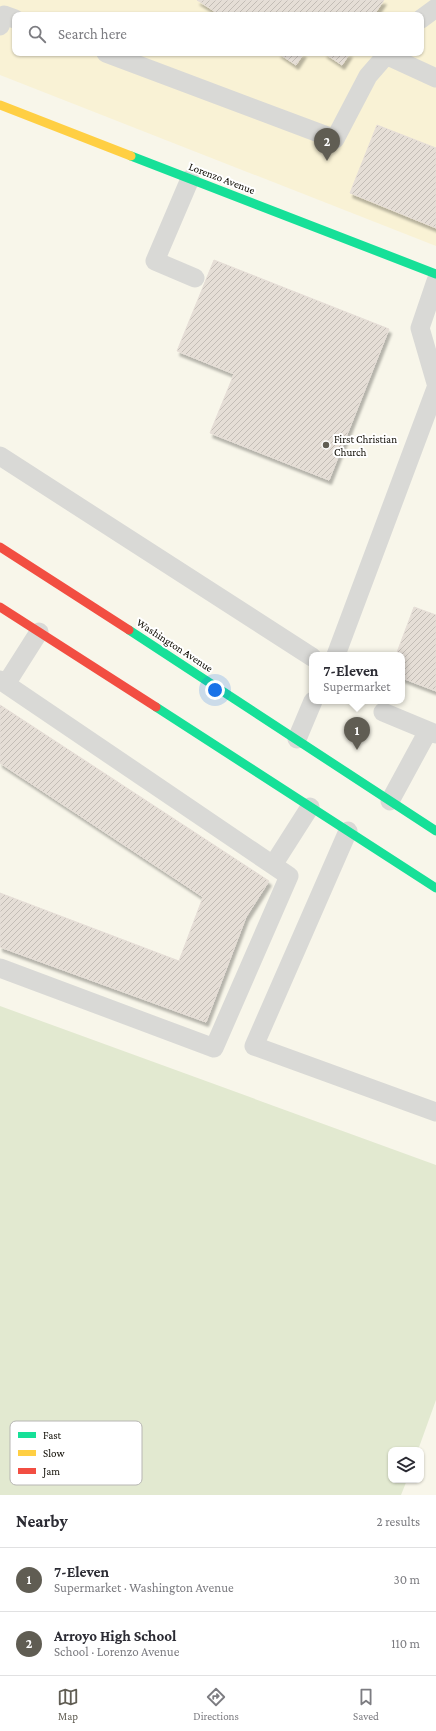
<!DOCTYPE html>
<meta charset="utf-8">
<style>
:root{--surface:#fff;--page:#f7f7f7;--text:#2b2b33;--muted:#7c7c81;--line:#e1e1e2;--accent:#605d53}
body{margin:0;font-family:"Crimson Pro",serif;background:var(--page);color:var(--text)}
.controls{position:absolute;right:12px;bottom:12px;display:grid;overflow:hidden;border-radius:8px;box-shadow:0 1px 3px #0004}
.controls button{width:36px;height:36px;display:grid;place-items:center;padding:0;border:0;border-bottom:1px solid var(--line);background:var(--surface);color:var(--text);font:20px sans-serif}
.you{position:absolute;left:215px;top:690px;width:14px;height:14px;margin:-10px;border:3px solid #fff;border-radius:50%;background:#1a73e8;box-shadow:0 0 0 6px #1a73e833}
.badge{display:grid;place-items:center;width:26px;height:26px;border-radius:50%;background:var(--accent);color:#fff;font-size:13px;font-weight:700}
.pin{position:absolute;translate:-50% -33px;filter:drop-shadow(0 1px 2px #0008)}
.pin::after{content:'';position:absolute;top:21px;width:14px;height:12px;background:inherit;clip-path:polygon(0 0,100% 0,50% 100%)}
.popup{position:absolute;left:309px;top:652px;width:96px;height:52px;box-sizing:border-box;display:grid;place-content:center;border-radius:8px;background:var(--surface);filter:drop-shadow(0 1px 3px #0005);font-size:13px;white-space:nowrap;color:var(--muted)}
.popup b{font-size:15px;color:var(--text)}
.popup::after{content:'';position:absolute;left:50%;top:100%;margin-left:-8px;border:8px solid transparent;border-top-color:var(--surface)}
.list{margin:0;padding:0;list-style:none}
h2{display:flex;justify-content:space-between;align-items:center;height:52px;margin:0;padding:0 16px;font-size:17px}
h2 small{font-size:13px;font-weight:400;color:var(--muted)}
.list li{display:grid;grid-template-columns:26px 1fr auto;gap:12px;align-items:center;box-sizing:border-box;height:64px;padding:0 16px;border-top:1px solid var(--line)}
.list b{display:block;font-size:15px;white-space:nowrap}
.list p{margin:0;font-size:13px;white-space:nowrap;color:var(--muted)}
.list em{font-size:13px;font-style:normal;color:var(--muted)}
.icon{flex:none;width:22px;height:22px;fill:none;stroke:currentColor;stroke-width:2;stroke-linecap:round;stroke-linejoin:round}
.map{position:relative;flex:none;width:436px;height:1495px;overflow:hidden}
.search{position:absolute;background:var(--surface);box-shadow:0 1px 3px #0004;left:12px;right:12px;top:12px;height:44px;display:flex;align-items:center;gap:10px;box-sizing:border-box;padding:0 14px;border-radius:8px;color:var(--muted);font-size:15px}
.sheet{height:180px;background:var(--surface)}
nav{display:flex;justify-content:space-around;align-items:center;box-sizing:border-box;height:56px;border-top:1px solid var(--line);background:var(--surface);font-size:11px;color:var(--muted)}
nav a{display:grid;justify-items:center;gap:2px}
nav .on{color:var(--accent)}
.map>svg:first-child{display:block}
.built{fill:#f9f2d5;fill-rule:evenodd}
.pitch{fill:#e2e9d0}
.building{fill:url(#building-hatch);stroke:#e6ded7;filter:url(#shadow)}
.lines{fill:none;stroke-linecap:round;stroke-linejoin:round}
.lane{stroke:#d9d9d6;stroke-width:19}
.fast{stroke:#16e098;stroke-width:9}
.slow{stroke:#ffcf43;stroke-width:9}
.jam{stroke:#f24e42;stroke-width:9}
.poi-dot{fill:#605d53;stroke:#fff;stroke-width:1.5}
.labels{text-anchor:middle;stroke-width:4;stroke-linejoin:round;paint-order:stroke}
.street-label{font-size:11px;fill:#0e0b02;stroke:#fff}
.poi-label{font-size:11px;fill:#0e0b02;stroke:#fff;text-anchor:start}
.key{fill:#fff;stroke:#b7b6b3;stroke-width:1}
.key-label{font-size:11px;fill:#0e0b02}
</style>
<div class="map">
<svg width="436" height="1495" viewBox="0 0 436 1495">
<defs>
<pattern id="building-hatch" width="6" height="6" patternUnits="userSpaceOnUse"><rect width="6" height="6" fill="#e5ded6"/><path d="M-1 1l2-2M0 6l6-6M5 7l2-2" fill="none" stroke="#c3bdb6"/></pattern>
<filter id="shadow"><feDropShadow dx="2.5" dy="4.5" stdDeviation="1" flood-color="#0004"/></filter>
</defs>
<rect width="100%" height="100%" fill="#f8f6ea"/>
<path class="built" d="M0 0H436V246L0 75ZM15 15H421V53H15Z"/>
<path class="pitch" d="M0 1006 436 1165V1400L418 1450H391V1480H407L401 1495H0Z"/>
<path class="building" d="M197 0H384L374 15H220Z
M278 53H304L296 65Z
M324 53H350L342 65Z
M377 125 436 148V228L350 193Z
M214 260 389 329 329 480 210 433 234 374 177 351Z
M414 607 436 615V691L402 678V655H396Z
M0 705 269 881 246 917 206 1022 0 947V893L179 961 203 897 0 763Z"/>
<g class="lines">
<path class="lane" d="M421 19 436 8
M0 26 4 15 15 19
M106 53 335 139 368 76 388 53
M386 55 436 78
M190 179 155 261 195 278
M436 281 420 328 436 383
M0 456 312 657
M336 655 436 388
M0 680 289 876 214 1048 0 968
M6 684 39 632
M383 712 436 734
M297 739 313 701
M390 801 428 731
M348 831 254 1046 436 1112
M273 865 310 807"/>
<path class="fast" d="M131 156 436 274
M129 630 436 831
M156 707 436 888"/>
<path class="slow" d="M0 105 131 156"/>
<path class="jam" d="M0 547 129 630
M0 607 156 707"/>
</g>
<circle class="poi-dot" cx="326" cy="445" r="4"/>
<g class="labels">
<g class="street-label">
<text transform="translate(222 178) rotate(21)" y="4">Lorenzo Avenue</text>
<text transform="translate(175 645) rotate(33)" y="4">Washington Avenue</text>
</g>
<g class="poi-label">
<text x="334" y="443">First Christian<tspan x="334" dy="13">Church</tspan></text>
</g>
</g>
<rect x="10" y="1421" width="132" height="64" rx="6" class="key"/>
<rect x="18" y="1432" width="18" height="6" fill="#16e098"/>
<rect x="18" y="1450" width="18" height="6" fill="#ffcf43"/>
<rect x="18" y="1468" width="18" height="6" fill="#f24e42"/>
<g class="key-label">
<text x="43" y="1439">Fast</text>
<text x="43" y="1457">Slow</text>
<text x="43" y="1475">Jam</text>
</g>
</svg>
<div class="controls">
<button><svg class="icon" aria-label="layers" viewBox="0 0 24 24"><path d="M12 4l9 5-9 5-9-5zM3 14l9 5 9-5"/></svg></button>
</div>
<div class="you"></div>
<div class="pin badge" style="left:357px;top:750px">1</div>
<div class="popup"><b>7-Eleven</b>Supermarket</div>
<div class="pin badge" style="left:327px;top:161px">2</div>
<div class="search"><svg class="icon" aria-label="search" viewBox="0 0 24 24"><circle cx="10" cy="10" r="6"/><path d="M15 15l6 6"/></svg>Search here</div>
</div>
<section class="sheet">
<h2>Nearby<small>2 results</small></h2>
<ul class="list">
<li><span class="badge">1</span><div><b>7-Eleven</b><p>Supermarket · Washington Avenue</p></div><em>30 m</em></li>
<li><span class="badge">2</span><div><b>Arroyo High School</b><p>School · Lorenzo Avenue</p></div><em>110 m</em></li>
</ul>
</section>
<nav>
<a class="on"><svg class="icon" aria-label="map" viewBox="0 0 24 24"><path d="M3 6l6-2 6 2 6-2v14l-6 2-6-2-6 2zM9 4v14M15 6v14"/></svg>Map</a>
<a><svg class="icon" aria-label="directions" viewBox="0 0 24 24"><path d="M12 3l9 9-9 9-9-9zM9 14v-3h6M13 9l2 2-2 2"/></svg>Directions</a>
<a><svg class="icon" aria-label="saved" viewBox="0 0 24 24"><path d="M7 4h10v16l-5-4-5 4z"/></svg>Saved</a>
</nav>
